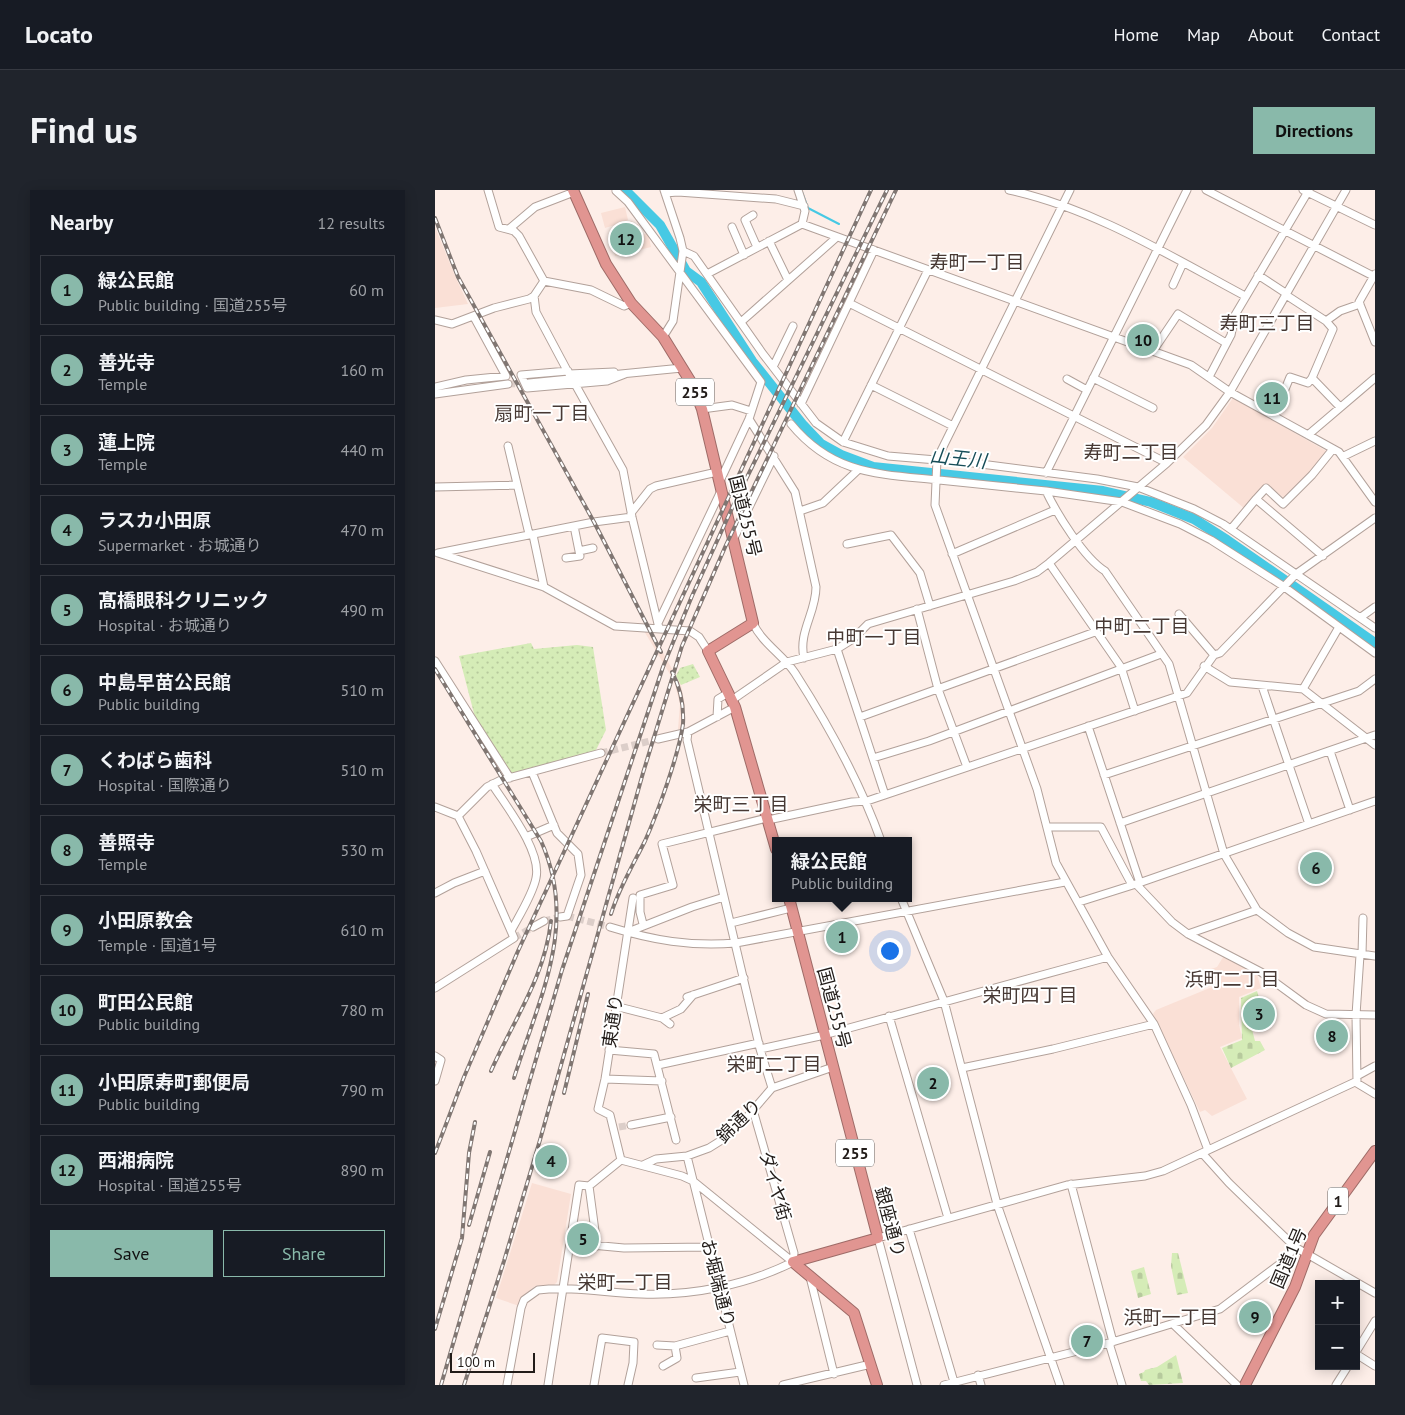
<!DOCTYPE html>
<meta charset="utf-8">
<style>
:root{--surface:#171b24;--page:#20242c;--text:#f1f3f6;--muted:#9ea1a6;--line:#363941;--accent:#89b9aa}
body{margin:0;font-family:"PT Sans","Noto Sans JP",sans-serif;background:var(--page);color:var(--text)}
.controls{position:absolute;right:15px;bottom:15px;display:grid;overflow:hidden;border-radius:0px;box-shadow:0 2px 12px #0003}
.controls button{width:45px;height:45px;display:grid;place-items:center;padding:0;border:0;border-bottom:1px solid var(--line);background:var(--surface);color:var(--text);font:25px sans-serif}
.scale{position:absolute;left:15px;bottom:12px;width:85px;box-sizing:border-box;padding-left:5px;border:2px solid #221c19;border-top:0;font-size:14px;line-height:18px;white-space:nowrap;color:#221c19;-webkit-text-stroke:4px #fff;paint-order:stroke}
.you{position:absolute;left:454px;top:760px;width:18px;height:18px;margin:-12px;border:4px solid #fff;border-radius:50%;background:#1a73e8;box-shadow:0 0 0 8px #1a73e833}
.badge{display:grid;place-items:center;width:32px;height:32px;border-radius:50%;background:var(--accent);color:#111;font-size:16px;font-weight:700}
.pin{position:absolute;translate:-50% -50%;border:2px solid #fff;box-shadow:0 1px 5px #0006}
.popup{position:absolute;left:337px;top:647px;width:140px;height:65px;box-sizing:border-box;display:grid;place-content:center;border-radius:0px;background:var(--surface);filter:drop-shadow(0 1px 4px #0005);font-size:16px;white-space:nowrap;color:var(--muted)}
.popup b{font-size:19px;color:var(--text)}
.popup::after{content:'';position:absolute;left:50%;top:100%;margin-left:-10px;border:10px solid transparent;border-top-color:var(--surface)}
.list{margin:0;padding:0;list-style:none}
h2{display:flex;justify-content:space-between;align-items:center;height:65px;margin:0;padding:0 20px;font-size:21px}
h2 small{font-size:16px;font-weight:400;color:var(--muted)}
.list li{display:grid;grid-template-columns:32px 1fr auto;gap:15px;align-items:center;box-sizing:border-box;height:70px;margin:0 10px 10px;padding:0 10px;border:1px solid var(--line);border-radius:0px}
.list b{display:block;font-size:19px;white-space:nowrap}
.list p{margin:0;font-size:16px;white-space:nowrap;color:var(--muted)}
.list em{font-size:16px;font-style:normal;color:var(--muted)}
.actions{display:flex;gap:10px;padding:15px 20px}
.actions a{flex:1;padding:11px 0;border:1px solid var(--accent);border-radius:0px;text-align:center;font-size:18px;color:var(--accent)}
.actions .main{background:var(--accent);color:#111}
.map{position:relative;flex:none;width:940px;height:1195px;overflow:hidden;border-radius:0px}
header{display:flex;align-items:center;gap:30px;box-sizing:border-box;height:70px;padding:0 25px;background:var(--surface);border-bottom:1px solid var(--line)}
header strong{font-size:24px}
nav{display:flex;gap:28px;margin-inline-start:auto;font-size:18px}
.intro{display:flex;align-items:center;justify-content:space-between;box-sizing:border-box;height:120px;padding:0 30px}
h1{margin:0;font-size:35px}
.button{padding:12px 22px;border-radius:0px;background:var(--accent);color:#111;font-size:18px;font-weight:700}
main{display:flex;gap:30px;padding:0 30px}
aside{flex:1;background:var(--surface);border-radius:0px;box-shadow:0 2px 12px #0003}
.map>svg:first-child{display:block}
.built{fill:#fae0d6}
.grass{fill:url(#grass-dots)}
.cemetery{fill:url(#cemetery-stones)}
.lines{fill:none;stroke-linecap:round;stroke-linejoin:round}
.stream{stroke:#47c9e4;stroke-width:2}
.river{stroke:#47c9e4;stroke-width:10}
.minor-tunnel{stroke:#dccec9;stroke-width:7;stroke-dasharray:7 3.5;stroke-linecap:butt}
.minor-casing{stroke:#b2a19a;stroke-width:9}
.highway-casing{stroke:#9e6b67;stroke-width:12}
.minor{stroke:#fff;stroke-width:7}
.highway{stroke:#e19591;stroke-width:10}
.rail-casing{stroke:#807672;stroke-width:4}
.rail{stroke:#fff;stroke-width:2;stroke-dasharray:5.5;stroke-linecap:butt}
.labels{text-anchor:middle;stroke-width:4;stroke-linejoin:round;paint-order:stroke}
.shield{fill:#fff;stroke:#64605e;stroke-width:1}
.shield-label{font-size:16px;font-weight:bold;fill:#221c19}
.street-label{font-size:18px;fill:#221c19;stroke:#fff}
.neighbourhood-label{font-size:19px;fill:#473934;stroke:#fff}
.water-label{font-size:19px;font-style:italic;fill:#164d58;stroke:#fff}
</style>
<header>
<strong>Locato</strong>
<nav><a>Home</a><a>Map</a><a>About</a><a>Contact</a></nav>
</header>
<div class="intro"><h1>Find us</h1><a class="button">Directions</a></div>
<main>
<aside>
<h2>Nearby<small>12 results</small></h2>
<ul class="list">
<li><span class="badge">1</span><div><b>緑公民館</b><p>Public building · 国道255号</p></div><em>60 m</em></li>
<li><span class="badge">2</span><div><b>善光寺</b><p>Temple</p></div><em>160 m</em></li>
<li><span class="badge">3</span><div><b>蓮上院</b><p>Temple</p></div><em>440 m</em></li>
<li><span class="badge">4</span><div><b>ラスカ小田原</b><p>Supermarket · お城通り</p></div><em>470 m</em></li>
<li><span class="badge">5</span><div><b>髙橋眼科クリニック</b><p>Hospital · お城通り</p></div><em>490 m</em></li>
<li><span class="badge">6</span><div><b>中島早苗公民館</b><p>Public building</p></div><em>510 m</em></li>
<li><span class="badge">7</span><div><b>くわばら歯科</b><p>Hospital · 国際通り</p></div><em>510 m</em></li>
<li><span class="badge">8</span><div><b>善照寺</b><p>Temple</p></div><em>530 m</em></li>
<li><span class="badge">9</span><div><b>小田原教会</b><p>Temple · 国道1号</p></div><em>610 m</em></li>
<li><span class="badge">10</span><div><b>町田公民館</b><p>Public building</p></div><em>780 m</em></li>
<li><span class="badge">11</span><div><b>小田原寿町郵便局</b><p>Public building</p></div><em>790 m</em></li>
<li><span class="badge">12</span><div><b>西湘病院</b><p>Hospital · 国道255号</p></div><em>890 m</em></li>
</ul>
<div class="actions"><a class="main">Save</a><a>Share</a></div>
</aside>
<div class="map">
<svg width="940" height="1195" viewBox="0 0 940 1195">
<defs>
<pattern id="grass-dots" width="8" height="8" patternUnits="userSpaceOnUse" patternTransform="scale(1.25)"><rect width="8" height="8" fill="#d5ecb7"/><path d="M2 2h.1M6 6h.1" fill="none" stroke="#b7ca9d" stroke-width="1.8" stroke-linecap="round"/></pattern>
<pattern id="cemetery-stones" width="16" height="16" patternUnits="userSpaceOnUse" patternTransform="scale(1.25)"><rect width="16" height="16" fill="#d5ecb7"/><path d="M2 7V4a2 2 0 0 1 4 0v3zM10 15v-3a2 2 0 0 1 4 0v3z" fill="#b7ca9d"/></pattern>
</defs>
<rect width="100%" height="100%" fill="#fdeee8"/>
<path class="built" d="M190 17 193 30 189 32 197 31 198 35 203 34 206 45 213 43 216 57 180 66 178 56 192 52 190 43 183 45 180 35 170 38 166 23Z
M0 37 21 88 33 114 0 118Z
M798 208 893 262 872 287 851 307H848L831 294 810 319 748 267 777 238Z
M209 441H216L246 495 250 515 248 540 243 539 245 514 239 491Z
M790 764 821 781 826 798 804 807V835L807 848 785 857 812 909 777 926 770 920 765 922 718 824 721 820 782 795 776 779 782 777Z
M97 993 136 1004 122 1092 119 1095 100 1096 90 1104 84 1116 61 1108Z"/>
<path class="grass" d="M96 453 99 459 142 455 158 457 171 540 160 562 76 585 41 531 24 466Z
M258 474 265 487 246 495 241 486 245 478Z"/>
<path class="cemetery" d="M822 801 824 808 820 811 822 817 812 820 820 851H825L830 860 796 878 787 858 807 850 806 808Z
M737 1063H743L753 1103 742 1105 736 1076Z
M709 1077 716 1104 703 1108 696 1081Z
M741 1165 748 1193 714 1195 711 1191H706L704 1184 709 1182 710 1180 722 1177Z"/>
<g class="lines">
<path class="stream" d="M367 2 373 18 404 34"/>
<path class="river" d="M190 0 225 35 251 81 266 92 317 171 368 235 386 254 406 265 438 277 668 301 716 312 759 329 792 350 940 453"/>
<path class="minor-tunnel" d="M73 194 94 193
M166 563 223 549
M132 726 175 737
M109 731 125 727
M79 748 98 737
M184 937 196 935"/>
<defs>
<path id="minor" d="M53 0 64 37 79 41 84 46 109 91
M363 0 370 21 367 34
M574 0C658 18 735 66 810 106
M635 0 502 269 500 315 602 599 621 673 673 767 719 834 756 915 773 960
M771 0 940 87
M868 0 940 35
M181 1 193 12 326 192 314 229 285 291
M230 3 243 2 341 9 369 16
M318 25 310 30 322 57
M297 37 309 65
M74 39 100 17 139 2
M334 51 353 90
M248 61 259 66 328 164 381 233 408 252 453 266 538 273 662 289 703 297 759 319 788 334 940 438
M272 84 367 34 756 175 795 202 904 262 940 312
M940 84 924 112 940 152
M823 85 852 104
M738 95 748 73
M851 105 891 131 898 139 877 188 905 217
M99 106 101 122 134 184 179 182
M414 113 732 273
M0 130 17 134 59 118 94 109 99 106 109 91 156 100 189 116 196 113
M891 131 905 121 925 114
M306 132 402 47
M228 147 238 131 248 61 245 48 229 0
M718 161 743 124 791 153
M338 177 358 136
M133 181 86 185 92 198 172 191 190 184
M774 187 796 145 800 125 874 0
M658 188 718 218
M632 189 652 200
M94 193 247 178
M140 194 188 280 197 327 224 438
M436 195 518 236
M0 197 31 190 71 186 39 127
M0 204 73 194
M366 214 439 60
M267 219 297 215 316 221
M839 226 855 187 873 193 877 188
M314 229 360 302 381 397C381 423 363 442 369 468
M356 234C398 285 444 284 504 290 540 294 575 297 611 301 622 324 649 368 670 381L734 474 789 664 822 720 853 743 879 757 940 766
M873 245 940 188
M408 252 493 80
M73 256 94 344
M909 266 940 251
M611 283 752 0
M0 297 82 295
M611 301 687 312 745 334 776 350 848 396 940 463
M821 309 831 298 848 314 877 285 898 259
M365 321 388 313 423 280
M196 323 215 299 221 296 282 282
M796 339 821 309 888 366
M98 345 109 397
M299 348 339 266
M412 354 456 345 485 383 495 416
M144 361 158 358
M3 363 109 397 180 436 255 441 264 447 273 461
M3 363 159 332 197 327
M517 364 620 320
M131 368 145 366 139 336
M614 373 686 477 700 521
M482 419 503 499 532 577
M744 424 779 465
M926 427 940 417
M223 433 286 301
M318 433C327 453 348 465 360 483 394 536 425 592 446 651
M402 459 450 605
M0 471 75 588
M769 476 795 492 868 499 940 555
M827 496 874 634
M868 499 904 437
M297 510 352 472 402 459 418 449 433 434 579 391 602 382 614 373 732 273 771 235 795 202 911 0
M282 527 283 509 293 503
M425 527 660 442
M653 536 705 693
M253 542 252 550 325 859 385 846 673 767
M223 549 253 542 300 517
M895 561 915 620
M438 568 494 551 726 464
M97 582 122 643 143 664 146 685 132 726 125 727
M669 585 924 501 940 489
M57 594C71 616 107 661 101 688 98 704 84 726 76 741
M0 617 23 626 41 661 79 748 0 798
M23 626 52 597 66 590 166 563
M333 630 417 612 432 611 752 503 779 465 785 463 861 384 940 328
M685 633 940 545
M613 637H666L697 695
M91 647 119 635
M701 694 737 732 753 744 826 782 871 815 891 824 940 825
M0 703 19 693 50 681
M466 708 509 811 562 1014 625 1195
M644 712 701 694 940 611
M296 733 356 718
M208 734 205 722V705L238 695 227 654 332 628
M98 737 109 731
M175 737C217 750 256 757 301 753L630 692
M193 742 257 717 289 707
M753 744 822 720
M927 764 928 728
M252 807 309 788
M180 816 227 828 235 834
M454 826 513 1028
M227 828 246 819 258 805
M325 859 337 898
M174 860 219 864 241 950
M0 866 6 870 0 891
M223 875 324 853
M527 878 618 859 719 834
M922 886 940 876
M170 889 227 891
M922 892 921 825 925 765
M318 920 359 1063 358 1072
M196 935 236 927
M767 963 794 993 860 1057 940 1103
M252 966 309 1195
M186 970 175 925 163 919 170 889 198 708
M186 970 247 986 258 991 358 1072
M208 975 221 969 252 966 274 958 290 948 312 927 337 898 398 877
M636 994 678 1152
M154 996 162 1056
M474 1039 519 1192
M135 1053 189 1058 274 1057
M375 1087 399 1184
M739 1135 802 1195
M674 1153 687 1195
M222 1155 240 1156
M921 1162 940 1131
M921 1164 940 1176
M228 1176 242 1168 240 1156 295 1141
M543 1185 546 1195
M261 1188 305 1182
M72 1195 86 1118 89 1110 103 1100C137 1096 172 1103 206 1104 257 1106 312 1095 358 1072
M113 1195 144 995 154 996 186 970
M159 1195 167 1148 199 1152 198 1173 193 1195
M348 1195 436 1174
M482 1195 443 1048 632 995 710 986 728 981 920 892 940 904
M509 1195 674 1153 785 1119 846 1073 860 1057
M901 1195 913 1176"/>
<path id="highway" d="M138 0 171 74 196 113 228 147 257 194 267 219 318 433 273 461 300 517 341 659
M354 708 443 1048 358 1072
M358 1072 419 1123 442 1195
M810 1195 860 1097 879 1045 940 961"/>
</defs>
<use href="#minor" class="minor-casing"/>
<use href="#highway" class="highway-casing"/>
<use href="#minor" class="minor"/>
<use href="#highway" class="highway"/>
<defs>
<path id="rail" d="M0 28 23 87 159 332 226 462
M0 479 106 651C144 735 104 808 79 888
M176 724C184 698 198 675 210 651 223 622 244 564 248 534 249 516 245 497 237 482
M56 881C78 831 110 787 116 731
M129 903 153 804
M0 963 29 887 83 761 436 0
M34 1035 55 962
M0 1139 27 1048 34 963 40 932
M6 1195 127 780 228 477 257 406 298 316 452 0
M29 1195 69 1071 105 950 208 583 247 456 291 355 461 0"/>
</defs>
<use href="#rail" class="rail-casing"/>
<use href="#rail" class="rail"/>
</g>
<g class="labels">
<g class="shield">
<rect x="241" y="188.5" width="38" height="27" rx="4"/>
<rect x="401" y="949.5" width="38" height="27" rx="4"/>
<rect x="893" y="997.5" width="20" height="27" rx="4"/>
</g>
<g class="shield-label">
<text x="260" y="208">255</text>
<text x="420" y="969">255</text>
<text x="903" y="1017">1</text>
</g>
<g class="street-label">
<text transform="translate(310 326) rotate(76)" y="6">国道255号</text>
<text transform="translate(399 818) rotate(75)" y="6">国道255号</text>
<text transform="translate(178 831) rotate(-82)" y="6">東通り</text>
<text transform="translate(304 931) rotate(-44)" y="6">錦通り</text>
<text transform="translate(340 996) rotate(74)" y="6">ダイヤ街</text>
<text transform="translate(455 1032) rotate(75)" y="6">銀座通り</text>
<text transform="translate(854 1068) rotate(-67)" y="6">国道1号</text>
<text transform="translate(283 1093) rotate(76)" y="6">お堀端通り</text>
</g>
<g class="neighbourhood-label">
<text x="542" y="79">寿町一丁目</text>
<text x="832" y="140">寿町三丁目</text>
<text x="107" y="230">扇町一丁目</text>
<text x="696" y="269">寿町二丁目</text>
<text x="707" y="443">中町二丁目</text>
<text x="439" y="454">中町一丁目</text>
<text x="306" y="621">栄町三丁目</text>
<text x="797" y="796">浜町二丁目</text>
<text x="595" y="812">栄町四丁目</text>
<text x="339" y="881">栄町二丁目</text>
<text x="190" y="1099">栄町一丁目</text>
<text x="736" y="1134">浜町一丁目</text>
</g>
<g class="water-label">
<text transform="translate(523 268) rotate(6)" y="7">山王川</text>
</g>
</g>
</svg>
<div class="controls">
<button>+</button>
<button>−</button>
</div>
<div class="scale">100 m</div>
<div class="you"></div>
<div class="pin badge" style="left:407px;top:747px">1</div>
<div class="popup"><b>緑公民館</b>Public building</div>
<div class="pin badge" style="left:498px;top:893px">2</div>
<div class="pin badge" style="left:824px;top:824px">3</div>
<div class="pin badge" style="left:116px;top:971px">4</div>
<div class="pin badge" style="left:148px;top:1049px">5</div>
<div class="pin badge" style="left:881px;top:678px">6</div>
<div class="pin badge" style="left:652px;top:1151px">7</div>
<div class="pin badge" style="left:897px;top:846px">8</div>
<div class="pin badge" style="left:820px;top:1127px">9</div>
<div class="pin badge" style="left:708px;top:150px">10</div>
<div class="pin badge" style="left:837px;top:208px">11</div>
<div class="pin badge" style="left:191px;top:49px">12</div>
</div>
</main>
